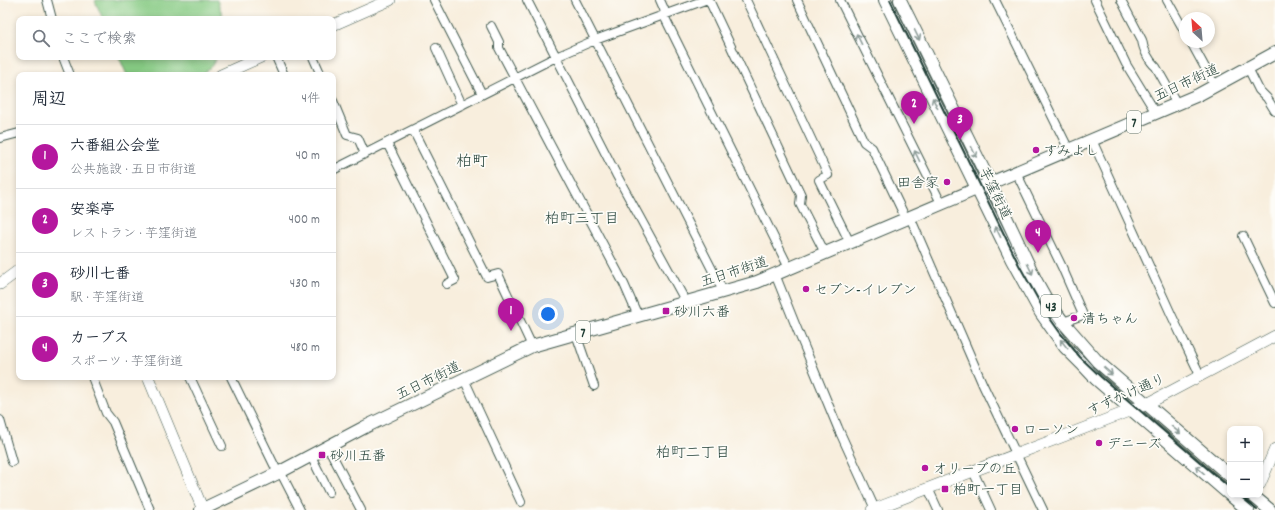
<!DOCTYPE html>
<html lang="ja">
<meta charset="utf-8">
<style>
:root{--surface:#fff;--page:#f6f6f7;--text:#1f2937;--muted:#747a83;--line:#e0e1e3;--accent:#b5179e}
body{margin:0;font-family:Dekko,"Klee One",sans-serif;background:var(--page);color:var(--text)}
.controls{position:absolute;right:12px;bottom:12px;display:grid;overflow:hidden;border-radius:8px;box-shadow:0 2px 6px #0003}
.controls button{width:36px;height:36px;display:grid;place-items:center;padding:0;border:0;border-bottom:1px solid var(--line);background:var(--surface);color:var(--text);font:20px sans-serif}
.compass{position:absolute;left:1179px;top:12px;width:36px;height:36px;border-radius:50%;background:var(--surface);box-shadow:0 2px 6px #0003;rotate:334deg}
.you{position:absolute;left:548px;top:314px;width:14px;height:14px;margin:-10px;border:3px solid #fff;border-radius:50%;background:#1a73e8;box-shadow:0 0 0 6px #1a73e833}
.badge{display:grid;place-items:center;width:26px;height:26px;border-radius:50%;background:var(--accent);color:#fff;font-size:13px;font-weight:700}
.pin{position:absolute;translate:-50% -33px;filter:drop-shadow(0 1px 2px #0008)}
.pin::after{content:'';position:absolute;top:21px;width:14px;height:12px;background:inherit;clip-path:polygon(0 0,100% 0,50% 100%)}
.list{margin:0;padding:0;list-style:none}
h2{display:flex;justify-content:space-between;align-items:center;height:52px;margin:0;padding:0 16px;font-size:17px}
h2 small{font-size:13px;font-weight:400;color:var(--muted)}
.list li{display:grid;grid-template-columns:26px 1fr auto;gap:12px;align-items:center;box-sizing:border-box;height:64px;padding:0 16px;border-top:1px solid var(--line)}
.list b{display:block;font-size:15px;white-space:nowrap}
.list p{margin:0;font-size:13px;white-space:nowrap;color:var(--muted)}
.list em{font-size:13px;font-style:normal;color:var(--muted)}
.icon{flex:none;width:22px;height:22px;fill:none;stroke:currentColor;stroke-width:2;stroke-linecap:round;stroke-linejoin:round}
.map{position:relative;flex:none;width:1275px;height:510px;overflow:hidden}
.search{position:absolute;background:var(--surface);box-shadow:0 2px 6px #0003;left:16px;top:16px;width:320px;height:44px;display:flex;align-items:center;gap:10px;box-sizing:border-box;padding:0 14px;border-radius:8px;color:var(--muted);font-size:15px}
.panel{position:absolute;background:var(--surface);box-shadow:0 2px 6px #0003;left:16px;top:72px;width:320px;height:308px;border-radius:8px}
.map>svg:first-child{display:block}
.green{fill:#86ca83;stroke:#52845c}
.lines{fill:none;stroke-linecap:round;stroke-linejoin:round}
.street-casing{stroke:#40584d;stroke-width:10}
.secondary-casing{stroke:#40584d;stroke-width:12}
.primary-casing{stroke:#40584d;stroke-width:14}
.street{stroke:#fff;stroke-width:8}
.secondary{stroke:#fff;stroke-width:11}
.primary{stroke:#fff;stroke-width:12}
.rail{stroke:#1f3d34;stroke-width:2}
.oneway{stroke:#8f9e9a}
.poi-dot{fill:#b5179e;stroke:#fdfcf7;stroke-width:1.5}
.labels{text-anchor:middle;stroke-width:3.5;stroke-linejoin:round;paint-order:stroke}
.shield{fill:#fdfcf7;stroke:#62766e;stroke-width:1}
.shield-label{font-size:13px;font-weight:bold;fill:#1f3d34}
.street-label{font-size:14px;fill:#1f3d34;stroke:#fdfcf7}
.poi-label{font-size:14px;fill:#1f3d34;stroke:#fdfcf7;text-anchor:start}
.neighbourhood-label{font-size:15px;fill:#1f3d34;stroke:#fdfcf7}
.quarter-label{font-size:16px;fill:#1f3d34;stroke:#fdfcf7}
</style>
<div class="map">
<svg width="1275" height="510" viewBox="0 0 1275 510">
<rect width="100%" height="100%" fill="#fdfcf7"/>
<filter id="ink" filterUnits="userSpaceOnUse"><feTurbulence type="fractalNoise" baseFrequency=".025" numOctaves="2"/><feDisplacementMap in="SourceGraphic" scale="8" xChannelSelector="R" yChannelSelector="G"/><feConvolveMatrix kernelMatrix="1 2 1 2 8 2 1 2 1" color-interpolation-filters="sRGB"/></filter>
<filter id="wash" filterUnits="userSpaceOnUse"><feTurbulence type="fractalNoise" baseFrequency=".012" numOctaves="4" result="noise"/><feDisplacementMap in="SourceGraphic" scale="16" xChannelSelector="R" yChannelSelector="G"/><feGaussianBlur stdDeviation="0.9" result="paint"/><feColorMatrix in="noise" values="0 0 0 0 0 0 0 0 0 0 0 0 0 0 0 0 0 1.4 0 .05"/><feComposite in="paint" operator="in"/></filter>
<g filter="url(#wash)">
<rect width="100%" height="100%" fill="#f8eedd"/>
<path class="green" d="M96 0H217L224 19H103L95 1Z
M119 57H217L211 67 200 75H127Z"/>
</g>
<g filter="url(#ink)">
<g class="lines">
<defs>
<path id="street" d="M47 0 52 19
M434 0 482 94
M527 0 616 174 686 302
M575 0 723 291
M660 0 664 9 666 20 789 268
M709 0 801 195 800 204 825 253
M746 0 828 175 819 180 850 243
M797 0 864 142 872 148 906 219
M840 0 941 203
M995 0 1069 150
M1095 0 1126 64 1156 113
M1121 0 1142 40C1143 49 1149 61 1156 67L1177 104
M1167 0 1185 32
M491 26 499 42V48L624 284 638 316
M1191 42 1215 86
M436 48 462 105
M63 57 70 75
M276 57 284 75
M313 57 321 75
M1248 68 1259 90 1267 98 1275 111
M333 101 347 135 358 138 365 154
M413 130 487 277 498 274 532 346
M0 138 19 133
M1092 140 1171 314 1200 375
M387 143 455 280 447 284
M333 170 556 57 595 40 705 0
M1016 172 1062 267 1083 315 1063 322
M910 217 983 385 1043 510
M1243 236 1275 303
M775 274 795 324 838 428 875 509
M576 334 594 386
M92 377 106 413 113 422 150 510
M190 377 222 446
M231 377 278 473 282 475 300 510
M464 379 521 502
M0 420 12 462
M328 447 361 510
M311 456 329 492
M973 471 991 510
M928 488 938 510"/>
<path id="secondary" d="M333 25 390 0
M221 75 261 57
M0 284 19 270
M148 377 203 510
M1260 484 1275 449
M872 510 1147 404 1275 336"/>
<path id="primary" d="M885 0 1012 260 1041 313 1065 347 1082 364 1096 379 1230 495
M900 0 990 183 1036 281 1046 299 1063 322 1098 362 1230 476
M1230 495 1248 510
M1252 495 1270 510
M201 510 278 473 365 427 532 346 757 282 1198 95 1275 53"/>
</defs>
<use href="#street" class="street-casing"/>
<use href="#secondary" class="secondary-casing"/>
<use href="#primary" class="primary-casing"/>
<use href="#street" class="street"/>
<use href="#secondary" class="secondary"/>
<use href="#primary" class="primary"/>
<path class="rail" d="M890 0 1019 265 1044 310 1061 334 1080 357 1101 377 1230 488
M1239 495 1257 510"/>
</g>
<defs><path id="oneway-shaft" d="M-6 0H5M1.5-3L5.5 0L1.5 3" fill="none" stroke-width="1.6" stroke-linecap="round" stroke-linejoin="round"/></defs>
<g class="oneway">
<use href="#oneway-shaft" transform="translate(917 35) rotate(64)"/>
<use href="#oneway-shaft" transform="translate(859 39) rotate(-116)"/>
<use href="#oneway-shaft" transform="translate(935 103) rotate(-116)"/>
<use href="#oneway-shaft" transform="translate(974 152) rotate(64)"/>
<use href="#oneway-shaft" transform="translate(917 156) rotate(-116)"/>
<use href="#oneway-shaft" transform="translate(998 232) rotate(-116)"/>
<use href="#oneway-shaft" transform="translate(1030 269) rotate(64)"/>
<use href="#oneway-shaft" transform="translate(1064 344) rotate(-129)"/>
<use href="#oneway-shaft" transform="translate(1108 371) rotate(42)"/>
<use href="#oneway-shaft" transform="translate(1176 430) rotate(40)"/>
<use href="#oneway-shaft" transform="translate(1200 470) rotate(-139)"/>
</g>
</g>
<g class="poi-dot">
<circle cx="1036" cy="150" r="4"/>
<circle cx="947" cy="182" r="4"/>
<circle cx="806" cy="289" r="4"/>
<rect x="662" y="307" width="8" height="8" rx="2"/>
<circle cx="1074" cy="318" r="4"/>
<circle cx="1015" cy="429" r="4"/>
<circle cx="1099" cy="443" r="4"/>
<rect x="318" y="451" width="8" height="8" rx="2"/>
<circle cx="925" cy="468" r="4"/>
<rect x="941" y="485" width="8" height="8" rx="2"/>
</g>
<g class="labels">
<g class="shield">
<rect x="1127" y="111" width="14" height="22" rx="3"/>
<rect x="1041" y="295" width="20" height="22" rx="3"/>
<rect x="576" y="321" width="14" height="22" rx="3"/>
</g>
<g class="shield-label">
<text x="1134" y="127">7</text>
<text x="1051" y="311">43</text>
<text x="583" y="337">7</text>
</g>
<g class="street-label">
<text transform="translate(1186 82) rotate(-25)" y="5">五日市街道</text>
<text transform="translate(996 193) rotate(64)" y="5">芋窪街道</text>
<text transform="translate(734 271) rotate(-18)" y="5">五日市街道</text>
<text transform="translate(428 380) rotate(-26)" y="5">五日市街道</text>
<text transform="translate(1126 394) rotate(-24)" y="5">すずかけ通り</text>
</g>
<g class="poi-label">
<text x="1044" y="155">すみよし</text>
<text x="939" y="187" text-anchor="end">田舎家</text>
<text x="814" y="294">セブン-イレブン</text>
<text x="674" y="316">砂川六番</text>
<text x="1082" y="323">清ちゃん</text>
<text x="1023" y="434">ローソン</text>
<text x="1107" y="448">デニーズ</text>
<text x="330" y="460">砂川五番</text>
<text x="933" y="473">オリーブの丘</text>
<text x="953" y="494">柏町一丁目</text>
</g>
<g class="neighbourhood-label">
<text x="582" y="223">柏町三丁目</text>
<text x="693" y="457">柏町二丁目</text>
</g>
<g class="quarter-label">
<text x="472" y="166">柏町</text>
</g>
</g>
</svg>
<div class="controls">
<button>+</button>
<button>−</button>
</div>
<svg class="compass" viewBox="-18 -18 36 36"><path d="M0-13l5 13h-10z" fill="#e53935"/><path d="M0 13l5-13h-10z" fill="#747a83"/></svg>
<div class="you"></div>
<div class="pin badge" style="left:511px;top:331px">1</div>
<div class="pin badge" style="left:914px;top:124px">2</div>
<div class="pin badge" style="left:960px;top:140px">3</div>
<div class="pin badge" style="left:1038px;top:253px">4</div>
<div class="search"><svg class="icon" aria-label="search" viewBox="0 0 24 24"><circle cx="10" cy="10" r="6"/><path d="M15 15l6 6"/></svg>ここで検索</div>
<section class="panel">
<h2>周辺<small>4件</small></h2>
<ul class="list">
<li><span class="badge">1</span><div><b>六番組公会堂</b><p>公共施設 · 五日市街道</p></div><em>40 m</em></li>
<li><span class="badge">2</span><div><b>安楽亭</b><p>レストラン · 芋窪街道</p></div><em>400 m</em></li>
<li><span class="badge">3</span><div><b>砂川七番</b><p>駅 · 芋窪街道</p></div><em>430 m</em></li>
<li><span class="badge">4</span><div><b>カーブス</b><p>スポーツ · 芋窪街道</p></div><em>480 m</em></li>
</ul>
</section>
</div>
